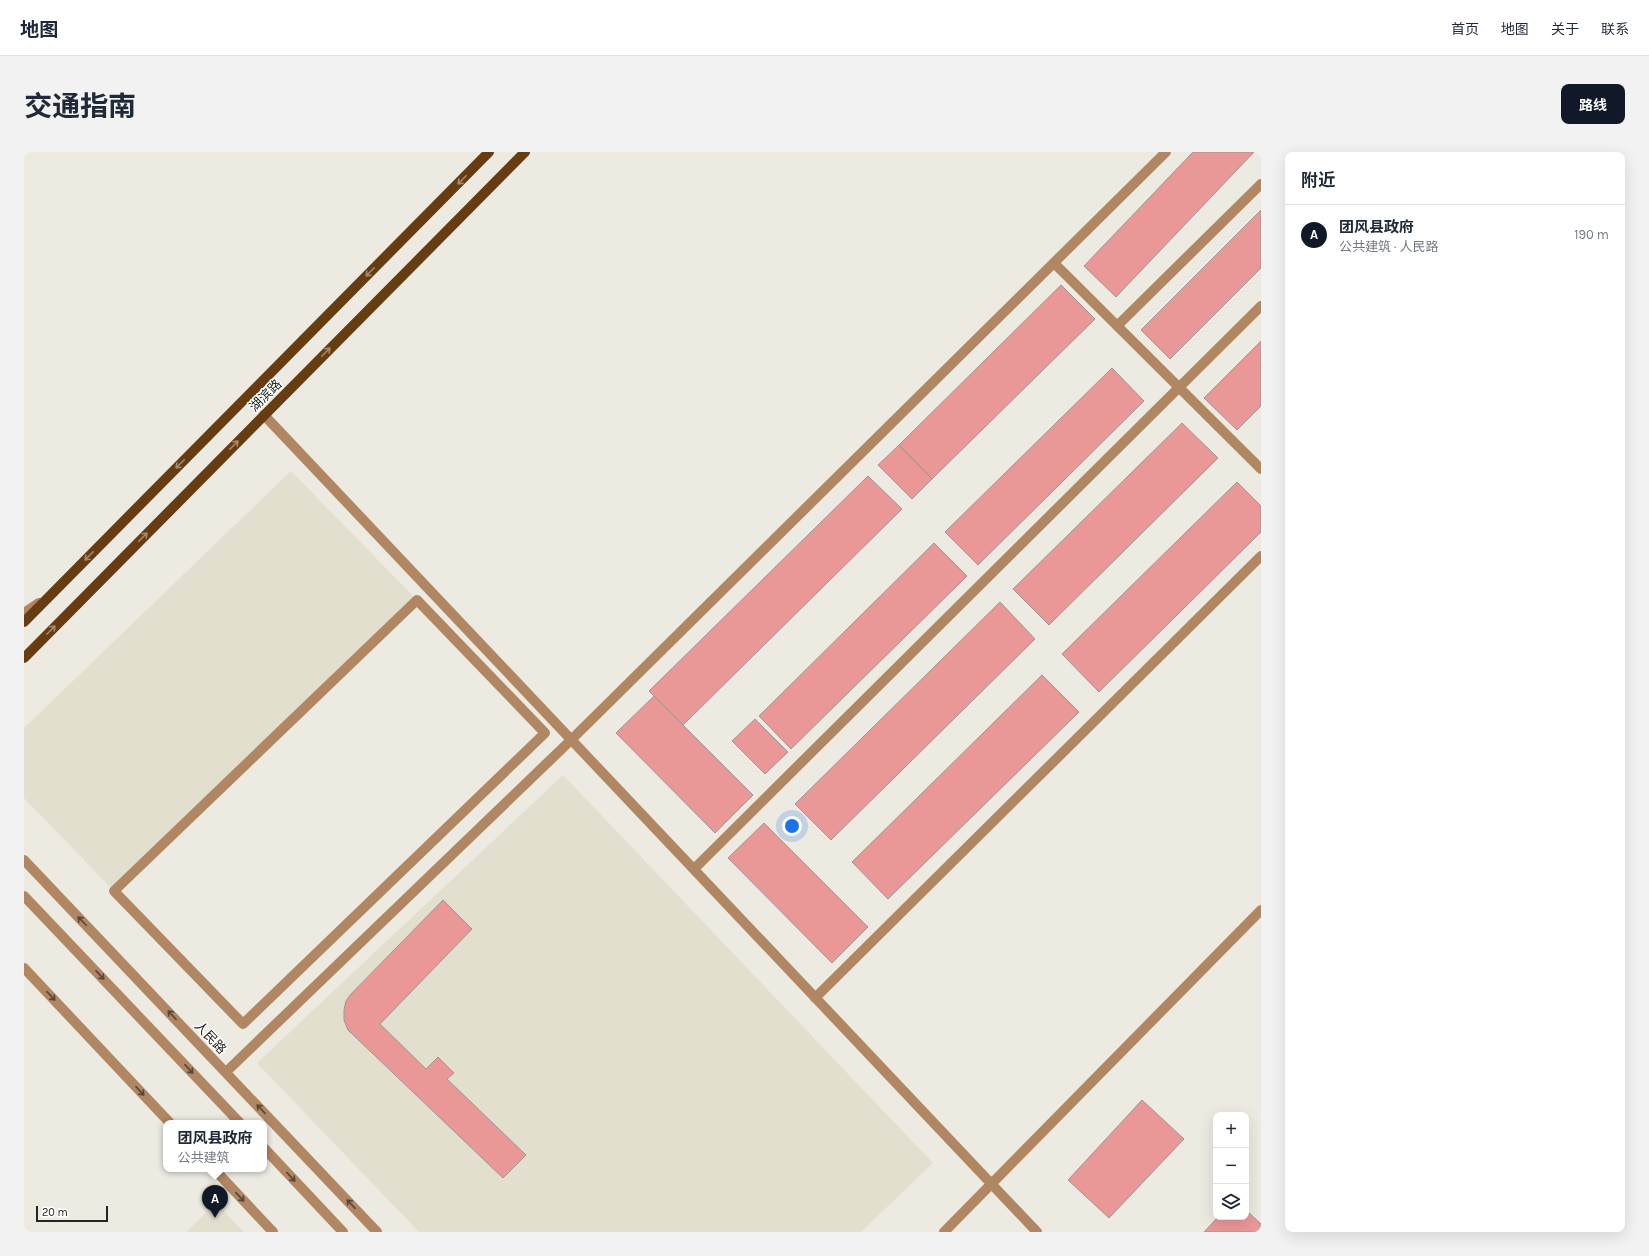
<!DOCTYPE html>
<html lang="zh">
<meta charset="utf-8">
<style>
:root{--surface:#fff;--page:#f2f2f3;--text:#1f2937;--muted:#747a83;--line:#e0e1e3;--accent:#111827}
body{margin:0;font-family:Karla,"Noto Sans SC",sans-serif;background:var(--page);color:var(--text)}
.controls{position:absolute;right:12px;bottom:12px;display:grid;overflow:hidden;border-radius:8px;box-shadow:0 4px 16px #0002}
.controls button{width:36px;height:36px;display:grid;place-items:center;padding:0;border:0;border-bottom:1px solid var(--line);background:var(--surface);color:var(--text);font:20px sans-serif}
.scale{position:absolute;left:12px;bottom:10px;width:72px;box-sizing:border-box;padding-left:4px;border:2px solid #262522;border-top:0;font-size:11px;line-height:14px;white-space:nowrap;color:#262522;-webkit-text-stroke:3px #fff;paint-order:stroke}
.you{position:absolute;left:768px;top:674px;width:14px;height:14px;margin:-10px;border:3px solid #fff;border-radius:50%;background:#1a73e8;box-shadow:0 0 0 6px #1a73e833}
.badge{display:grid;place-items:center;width:26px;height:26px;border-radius:50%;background:var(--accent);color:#fff;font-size:13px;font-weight:700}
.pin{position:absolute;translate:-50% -33px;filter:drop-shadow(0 1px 2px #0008)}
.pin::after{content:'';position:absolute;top:21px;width:14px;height:12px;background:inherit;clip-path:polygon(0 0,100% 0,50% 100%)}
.popup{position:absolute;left:139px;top:968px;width:104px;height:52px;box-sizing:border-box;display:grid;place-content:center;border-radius:8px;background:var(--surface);filter:drop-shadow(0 1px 3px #0005);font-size:13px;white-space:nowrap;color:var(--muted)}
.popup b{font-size:15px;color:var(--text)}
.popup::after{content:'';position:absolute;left:50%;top:100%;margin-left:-8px;border:8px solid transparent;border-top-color:var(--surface)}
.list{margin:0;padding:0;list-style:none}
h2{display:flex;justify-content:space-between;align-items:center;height:52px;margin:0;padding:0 16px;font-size:17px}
h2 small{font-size:13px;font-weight:400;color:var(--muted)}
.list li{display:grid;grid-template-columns:26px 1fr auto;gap:12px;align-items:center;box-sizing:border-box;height:60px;padding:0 16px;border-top:1px solid var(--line)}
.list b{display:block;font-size:15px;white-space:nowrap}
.list p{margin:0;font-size:13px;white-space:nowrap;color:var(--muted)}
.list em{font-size:13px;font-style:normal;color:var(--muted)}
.icon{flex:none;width:22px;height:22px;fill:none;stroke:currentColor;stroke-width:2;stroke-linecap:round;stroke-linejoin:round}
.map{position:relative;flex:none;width:1237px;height:1080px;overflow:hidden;border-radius:8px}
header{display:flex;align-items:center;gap:24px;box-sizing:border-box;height:56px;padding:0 20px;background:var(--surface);border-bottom:1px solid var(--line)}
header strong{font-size:19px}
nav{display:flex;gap:22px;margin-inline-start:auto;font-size:14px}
.intro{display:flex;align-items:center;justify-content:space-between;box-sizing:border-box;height:96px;padding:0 24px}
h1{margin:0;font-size:28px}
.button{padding:10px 18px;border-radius:8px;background:var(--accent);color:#fff;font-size:14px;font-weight:700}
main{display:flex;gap:24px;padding:0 24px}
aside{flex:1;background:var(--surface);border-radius:8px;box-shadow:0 4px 16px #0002}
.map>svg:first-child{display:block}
.built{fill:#e3dfcf}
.building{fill:#ea9797;stroke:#9f9595}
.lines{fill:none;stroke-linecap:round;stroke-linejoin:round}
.minor{stroke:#b18662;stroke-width:10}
.major{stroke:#673c11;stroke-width:10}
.oneway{stroke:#a48a70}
.oneway2{stroke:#574738}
.labels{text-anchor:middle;stroke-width:3;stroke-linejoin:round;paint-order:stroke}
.street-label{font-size:13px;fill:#262522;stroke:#fff}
</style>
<header>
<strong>地图</strong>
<nav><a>首页</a><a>地图</a><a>关于</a><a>联系</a></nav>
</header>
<div class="intro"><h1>交通指南</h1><a class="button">路线</a></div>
<main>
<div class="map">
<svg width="1237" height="1080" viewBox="0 0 1237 1080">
<rect width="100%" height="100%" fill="#edeae2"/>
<path class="built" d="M267 319 393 448 90 739 0 646V576Z
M539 623 909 1011 837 1080H395L233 911Z
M192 1051 220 1080H162Z"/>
<path class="building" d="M1169 0H1230L1092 145 1060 114Z
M1237 58V116L1146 207 1117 178Z
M1037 133 1071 167 908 327 875 293Z
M1237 189V254L1213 278 1180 246Z
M1088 216 1120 249 954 413 921 380Z
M1158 271 1194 306 1025 473 989 437Z
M875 293 908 327 888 347 854 313Z
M844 324 878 357 659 573 625 539Z
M1213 330 1237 354V380L1075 540 1038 502Z
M910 391 943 424 767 597 735 564Z
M976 450 1011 487 807 688 771 652Z
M1018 523 1055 560 864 747 828 710Z
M630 544 729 643 691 681 592 581Z
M731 567 764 600 741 622 708 589Z
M740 671 844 775 808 811 704 706Z
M419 748 448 777 356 872 402 917 414 905 430 921 423 927 502 1003 479 1026 324 878 320 868V858L322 849 327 842Z
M1118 948 1160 987 1085 1066 1044 1028Z
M1222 1058 1237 1072V1080H1180L1194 1065H1222Z"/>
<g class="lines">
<path class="minor" d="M1030 111 1237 317
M1093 174 1237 32
M240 263 1013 1080
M393 448 521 581 219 872 90 739Z
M0 461 15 451
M0 708 353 1080
M670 717 1237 154
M0 744 216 971
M0 816 146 971
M791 846 1237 404
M202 920 547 588 1142 0
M240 996 319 1080
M190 1017 249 1080
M920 1080 1237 758"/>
<path class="major" d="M0 470 465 0
M0 506 501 0"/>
</g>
<defs><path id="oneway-shaft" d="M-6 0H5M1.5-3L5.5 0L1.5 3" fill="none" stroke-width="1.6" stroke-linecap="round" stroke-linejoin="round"/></defs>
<g class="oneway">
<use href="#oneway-shaft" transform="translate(438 28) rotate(135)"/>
<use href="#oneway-shaft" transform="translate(346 120) rotate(135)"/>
<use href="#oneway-shaft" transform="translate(302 200) rotate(-45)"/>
<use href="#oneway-shaft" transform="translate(210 293) rotate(-45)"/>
<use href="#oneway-shaft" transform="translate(156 312) rotate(135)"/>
<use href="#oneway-shaft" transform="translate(119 385) rotate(-45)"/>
<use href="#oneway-shaft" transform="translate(65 404) rotate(135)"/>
<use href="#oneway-shaft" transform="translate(27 478) rotate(-45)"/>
</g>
<g class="oneway2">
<use href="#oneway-shaft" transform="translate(58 769) rotate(-134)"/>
<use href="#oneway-shaft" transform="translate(76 823) rotate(47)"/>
<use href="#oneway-shaft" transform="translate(27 844) rotate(47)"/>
<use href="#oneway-shaft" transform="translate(148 863) rotate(-133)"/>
<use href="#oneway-shaft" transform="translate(165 917) rotate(47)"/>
<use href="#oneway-shaft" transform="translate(116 939) rotate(47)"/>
<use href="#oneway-shaft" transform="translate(237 957) rotate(-133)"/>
<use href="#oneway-shaft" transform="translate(267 1025) rotate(47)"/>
<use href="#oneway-shaft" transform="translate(216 1045) rotate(47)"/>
<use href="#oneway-shaft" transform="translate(327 1052) rotate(-133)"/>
</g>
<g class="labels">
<g class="street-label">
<text transform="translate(241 243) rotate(-45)" y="5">湖滨路</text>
<text transform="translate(187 885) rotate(47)" y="5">人民路</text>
</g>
</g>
</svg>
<div class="controls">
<button>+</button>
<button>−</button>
<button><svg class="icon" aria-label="layers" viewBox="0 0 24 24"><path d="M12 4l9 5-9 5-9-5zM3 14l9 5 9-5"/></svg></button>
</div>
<div class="scale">20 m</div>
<div class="you"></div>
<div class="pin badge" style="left:191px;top:1066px">A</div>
<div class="popup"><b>团风县政府</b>公共建筑</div>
</div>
<aside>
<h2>附近<small></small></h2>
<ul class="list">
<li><span class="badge">A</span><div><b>团风县政府</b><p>公共建筑 · 人民路</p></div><em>190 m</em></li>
</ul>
</aside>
</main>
